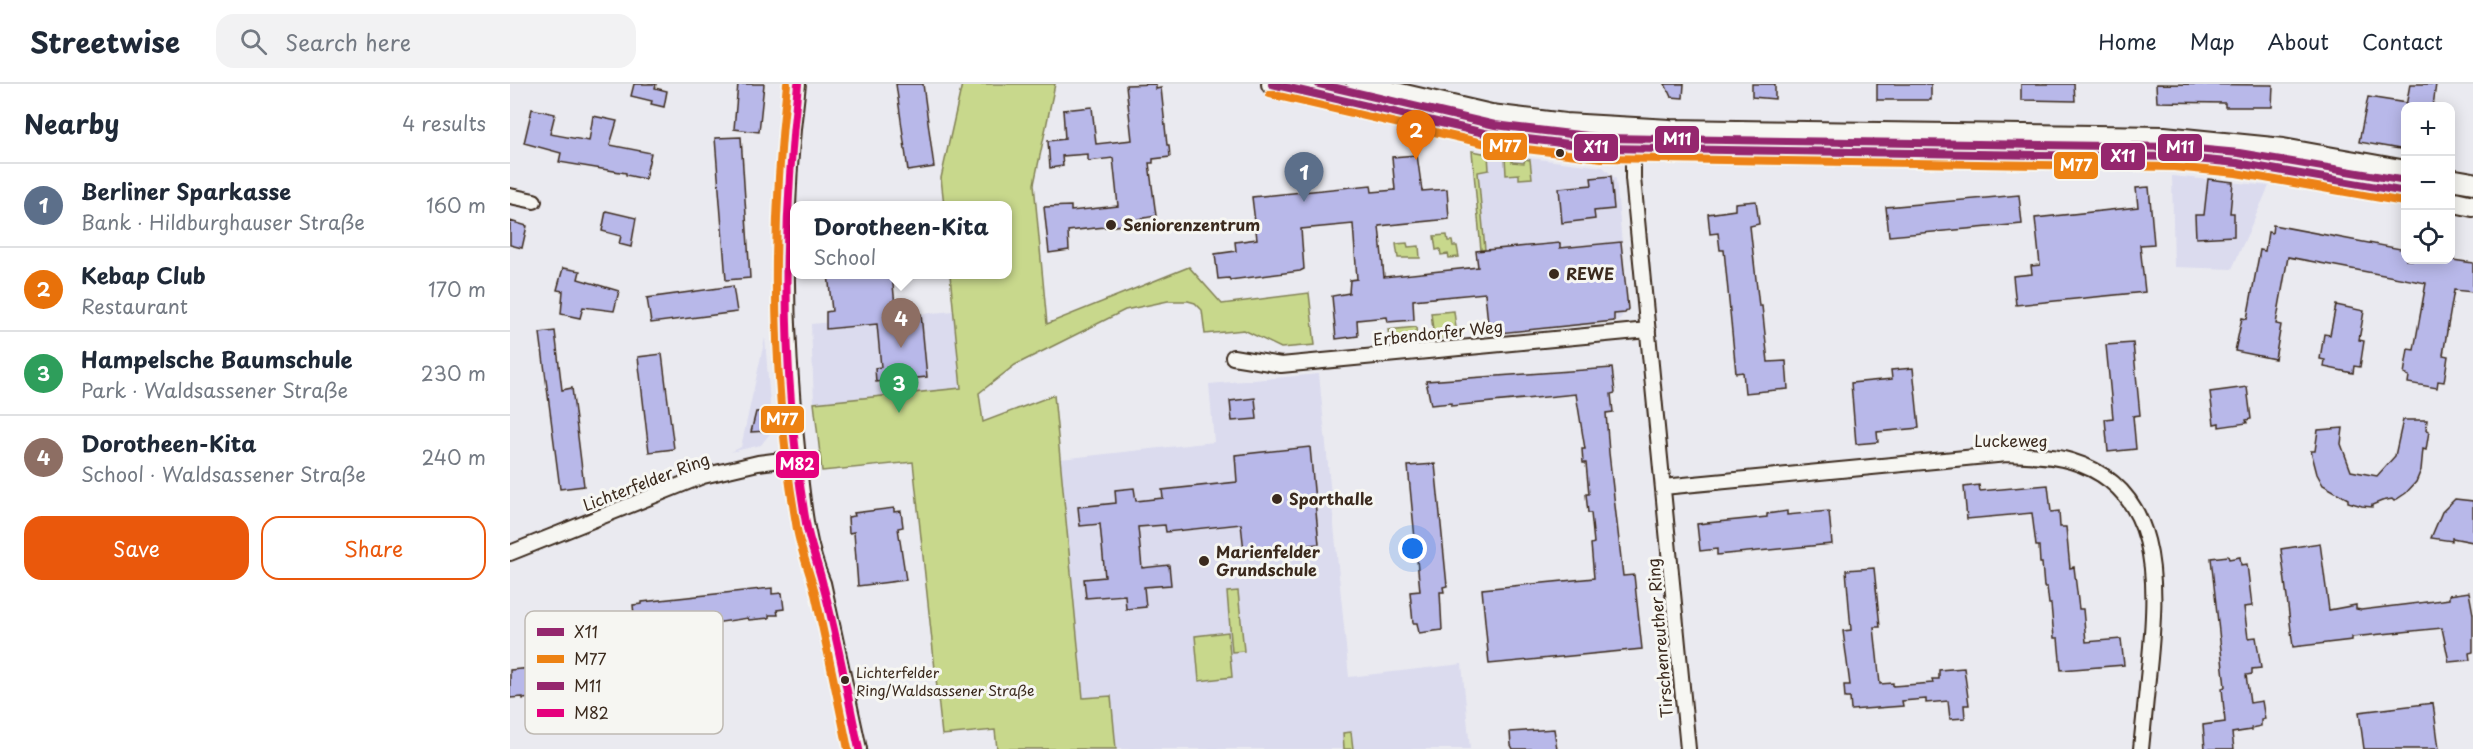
<!DOCTYPE html>
<meta charset="utf-8">
<style>
:root{--surface:#fff;--page:#f2f2f3;--text:#1f2937;--muted:#747a83;--line:#e0e1e3;--accent:#ea580c}
body{margin:0;font-family:"Playpen Sans",sans-serif;background:var(--page);color:var(--text)}
.controls{position:absolute;right:18px;top:18px;display:grid;overflow:hidden;border-radius:12px;box-shadow:0 3px 15px #0003}
.controls button{width:54px;height:54px;display:grid;place-items:center;padding:0;border:0;border-bottom:2px solid var(--line);background:var(--surface);color:var(--text);font:30px sans-serif}
.you{position:absolute;left:903px;top:465px;width:21px;height:21px;margin:-15px;border:4px solid #fff;border-radius:50%;background:#1a73e8;box-shadow:0 0 0 9px #1a73e833}
.badge{display:grid;place-items:center;width:39px;height:39px;border-radius:50%;background:var(--accent);color:#fff;font-size:20px;font-weight:700}
.pin{position:absolute;translate:-50% -50px;filter:drop-shadow(0 2px 3px #0008)}
.pin::after{content:'';position:absolute;top:32px;width:21px;height:18px;background:inherit;clip-path:polygon(0 0,100% 0,50% 100%)}
.popup{position:absolute;left:280px;top:117px;width:222px;height:78px;box-sizing:border-box;display:grid;place-content:center;border-radius:12px;background:var(--surface);filter:drop-shadow(0 2px 4px #0005);font-size:20px;white-space:nowrap;color:var(--muted)}
.popup b{font-size:22px;color:var(--text)}
.popup::after{content:'';position:absolute;left:50%;top:100%;margin-left:-12px;border:12px solid transparent;border-top-color:var(--surface)}
.list{margin:0;padding:0;list-style:none}
h2{display:flex;justify-content:space-between;align-items:center;height:78px;margin:0;padding:0 24px;font-size:26px}
h2 small{font-size:20px;font-weight:400;color:var(--muted)}
.list li{display:grid;grid-template-columns:39px 1fr auto;gap:18px;align-items:center;box-sizing:border-box;height:84px;padding:0 24px;border-top:2px solid var(--line)}
.list b{display:block;font-size:22px;white-space:nowrap}
.list p{margin:0;font-size:20px;white-space:nowrap;color:var(--muted)}
.list em{font-size:20px;font-style:normal;color:var(--muted)}
.actions{display:flex;gap:12px;padding:18px 24px}
.actions a{flex:1;padding:14px 0;border:2px solid var(--accent);border-radius:18px;text-align:center;font-size:21px;color:var(--accent)}
.actions .main{background:var(--accent);color:#fff}
.icon{flex:none;width:33px;height:33px;fill:none;stroke:currentColor;stroke-width:2;stroke-linecap:round;stroke-linejoin:round}
.map{position:relative;flex:none;width:1963px;height:665px;overflow:hidden}
header{display:flex;align-items:center;gap:36px;box-sizing:border-box;height:84px;padding:0 30px;background:var(--surface);border-bottom:2px solid var(--line)}
header strong{font-size:28px}
nav{display:flex;gap:33px;margin-inline-start:auto;font-size:21px}
.search{width:420px;height:54px;background:var(--page);display:flex;align-items:center;gap:15px;box-sizing:border-box;padding:0 21px;border-radius:18px;color:var(--muted);font-size:22px}
main{display:flex}
aside{flex:1;background:var(--surface)}
.map>svg:first-child{display:block}
.built{fill:#dbdbee}
.green{fill:#c8d88c;stroke:#828155;stroke-width:1.5}
.building{fill:#b8b8e9;stroke:#3b2a1e;stroke-width:1.5}
.lines{fill:none;stroke-linecap:round;stroke-linejoin:round}
.street-casing{stroke:#3b2a1e;stroke-width:18}
.secondary-casing{stroke:#3b2a1e;stroke-width:24}
.street{stroke:#f6f6f2;stroke-width:14}
.secondary{stroke:#f6f6f2;stroke-width:20}
.bus-1-casing{stroke:#f6f6f2;stroke-width:12}
.bus-2-casing{stroke:#f6f6f2;stroke-width:12}
.bus-3-casing{stroke:#f6f6f2;stroke-width:12}
.bus-4-casing{stroke:#f6f6f2;stroke-width:12}
.bus-1{stroke:#95276e;stroke-width:8}
.bus-2{stroke:#ed8213;stroke-width:8}
.bus-3{stroke:#95276e;stroke-width:8}
.bus-4{stroke:#e5007d;stroke-width:8}
.bus-dot{fill:#3b2a1e;stroke:#f6f6f2;stroke-width:2}
.labels{text-anchor:middle;stroke-width:6;stroke-linejoin:round;paint-order:stroke}
.bus-label{font-size:14px;fill:#3b2a1e;stroke:#f6f6f2;text-anchor:start}
.poi-label{font-size:16px;font-weight:bold;fill:#3b2a1e;stroke:#f6f6f2;text-anchor:start}
.street-label{font-size:16px;fill:#3b2a1e;stroke:#f6f6f2}
.key{fill:#f6f6f2;stroke:#beb9b2;stroke-width:1.5}
.key-label{font-size:16px;fill:#3b2a1e}
.line-badge{stroke:#f6f6f2;stroke-width:2}
.badge-label{font-size:16px;text-anchor:middle;font-weight:bold;fill:#fff}
</style>
<header>
<strong>Streetwise</strong>
<div class="search"><svg class="icon" aria-label="search" viewBox="0 0 24 24"><circle cx="10" cy="10" r="6"/><path d="M15 15l6 6"/></svg>Search here</div>
<nav><a>Home</a><a>Map</a><a>About</a><a>Contact</a></nav>
</header>
<main>
<aside>
<h2>Nearby<small>4 results</small></h2>
<ul class="list">
<li><span class="badge" style="background:#5c6f8a">1</span><div><b>Berliner Sparkasse</b><p>Bank · Hildburghauser Straße</p></div><em>160 m</em></li>
<li><span class="badge" style="background:#e8710a">2</span><div><b>Kebap Club</b><p>Restaurant</p></div><em>170 m</em></li>
<li><span class="badge" style="background:#2e9e5b">3</span><div><b>Hampelsche Baumschule</b><p>Park · Waldsassener Straße</p></div><em>230 m</em></li>
<li><span class="badge" style="background:#8d6e63">4</span><div><b>Dorotheen-Kita</b><p>School · Waldsassener Straße</p></div><em>240 m</em></li>
</ul>
<div class="actions"><a class="main">Save</a><a>Share</a></div>
</aside>
<div class="map">
<svg width="1963" height="665" viewBox="0 0 1963 665">
<rect width="100%" height="100%" fill="#eaeaf0"/>
<filter id="ink" filterUnits="userSpaceOnUse"><feTurbulence type="fractalNoise" baseFrequency=".0167" numOctaves="2"/><feDisplacementMap in="SourceGraphic" scale="12" xChannelSelector="R" yChannelSelector="G"/><feConvolveMatrix kernelMatrix="1 2 1 2 8 2 1 2 1" color-interpolation-filters="sRGB"/></filter>
<g filter="url(#ink)">
<path class="built" d="M962 67 1093 83 1106 95 1118 225 1108 237 979 250Z
M1662 92 1759 102 1722 185 1664 183Z
M444 227 451 304 304 319 301 240Z
M255 254 262 347 251 361 221 368 231 363Z
M809 290 839 593 952 580 960 665H606L601 612 573 614 550 375 704 358 699 300Z"/>
<path class="green" d="M452 0H545L524 100 537 240 679 183 712 220 799 209 805 261 771 264 734 246 695 250 692 226 685 219 678 217H658L615 226 505 281 469 309 473 338 544 311 573 614 601 612 606 665H487L485 646 432 651 403 378 312 387 304 319 451 304 440 191 498 190V122L434 121 431 94Z
M962 67 978 70 979 86 968 88 975 166H971Z
M995 73 1002 74V78L1014 79 1015 75 1020 76 1022 94 1009 95V90L996 91Z
M937 151 938 157H942L943 162H947L949 173 939 174 938 170 931 171 930 165 926 166 924 152Z
M897 159 898 163 909 162 910 174H888L886 160Z
M944 227 947 253 924 255 921 229Z
M906 243 907 255 880 258 878 246Z
M728 507 734 567 722 568 717 508Z
M718 548 722 593 689 597 685 552Z
M841 648 843 665H834L833 649Z"/>
<path class="building" d="M124 0H146L145 4 157 7 154 23 141 20 142 17 121 12Z
M228 0H254L249 48 224 45Z
M386 0H413L424 83 398 87Z
M646 0V5L651 4 657 61H659L660 73 643 75V79H639L646 132 628 135 629 139 623 140 558 147 559 166 539 169 534 123 561 122V127L608 122 603 74 578 77V70L552 72 553 82 540 84 538 57 555 55 553 26 582 23 586 60 622 56 616 1Z
M1155 0H1174L1173 14 1161 13Z
M1242 0H1265V15L1242 13Z
M1367 0H1421V16H1367Z
M1511 0H1564L1565 17 1511 16Z
M1646 0 1763 1 1762 23H1715V19L1647 18Z
M1900 0H1926L1923 22H1896Z
M1858 13 1896 19V66L1849 58Z
M22 25 45 30 40 50 79 57 83 32 107 37 100 61 141 69 135 95 116 91V89L49 78 51 69 14 59Z
M231 53 240 194 216 196 205 54Z
M907 71 912 107 937 105 939 135 869 142 874 193 968 183 966 167 1050 159V164L1111 158 1118 225 1115 229 1104 230V237L979 250 975 209 903 216 904 236 878 238 877 233 847 236 848 252 826 255 822 212 839 209 840 196 847 195 843 140 791 145 794 185 790 187 720 196 719 194 708 195 705 170 726 167 725 158 747 155 742 113 861 101 862 108 885 106 882 73Z
M1101 92 1104 125 1084 127 1085 135 1052 139 1049 104 1082 101 1081 94Z
M1698 95 1723 98 1720 129H1724V152L1686 154 1685 131H1694Z
M1639 103 1644 160 1630 161 1635 208 1506 221 1503 192 1522 190 1521 182 1530 181 1525 134 1628 123 1626 104Z
M1509 111 1512 140 1379 152 1376 123Z
M1246 117 1249 140 1240 142 1249 222H1252L1258 278 1276 277 1278 305 1235 309 1233 288 1226 289 1214 166H1210L1208 149 1200 150 1198 130 1225 126V119Z
M96 127 126 134 121 163 109 160 111 152 92 147Z
M0 137 17 142 12 164 0 161Z
M1763 141 1896 166V176H1943L1963 179V208L1944 206 1933 271 1938 272 1934 298 1928 297 1927 304 1898 299 1899 292 1894 290 1898 265 1904 266 1916 199 1778 173 1766 240 1771 241 1765 275 1725 267 1732 234 1737 235 1750 166 1755 167 1758 148 1762 149Z
M53 184 70 187 68 195 109 207 104 227 73 223 70 234 51 230 53 207 47 206Z
M318 190H382L386 232 411 230 417 293 366 298 365 284 371 283 367 240 316 245V228L322 227Z
M223 202 227 228 141 239 137 214Z
M1826 221 1854 227 1849 256 1854 257 1850 283 1844 282 1843 289 1814 283 1815 276 1810 275 1814 250 1820 251Z
M45 247 52 306 62 304 74 402 50 405 30 249Z
M1623 259 1630 331 1623 332 1626 365 1598 368 1595 335 1603 334 1596 261Z
M152 270 164 365 139 368 128 273Z
M1102 284 1105 309 1101 310 1103 328 1096 329 1099 369 1113 492 1124 491 1132 565 979 580 972 505 1084 494 1081 460 1084 459 1081 429H1078L1076 410H1079L1076 379H1073L1072 365H1075L1066 310 941 322V319L921 321 916 297Z
M1403 284 1409 344 1367 348 1368 358 1346 360 1341 299 1382 295 1381 286Z
M1737 303 1741 335 1736 336 1737 339 1709 343V339L1704 340 1700 308Z
M745 314 747 335 722 337 720 317Z
M260 327 261 342 257 347 241 348 246 328Z
M1893 336H1917L1916 346 1919 347 1916 366 1913 365 1911 386 1906 398 1896 409 1884 417 1882 415 1872 417 1862 421V423L1852 422 1838 418V415L1813 401 1807 390 1801 367H1805L1808 346 1833 344 1831 360 1841 387 1867 392 1885 372Z
M800 363 809 460 734 467 731 440 656 448 655 441 628 443 632 484 659 481 661 501 634 503 636 523 616 525 615 511 576 514 574 495 595 493 590 440 570 442 568 423 606 419 605 406 624 404 626 417 653 414 652 406 727 398 725 371Z
M925 380 937 502 933 503 934 508H930L932 546 909 549 907 539H903L900 508 910 507 898 382Z
M1469 401 1470 407 1538 401 1541 428 1549 427 1550 443H1556L1560 484 1564 483 1569 525H1573L1576 558 1611 555 1614 581 1551 586 1548 554H1544L1541 520H1539L1537 503H1534L1532 479H1530L1529 462H1526L1522 429 1457 435 1454 403Z
M1945 415 1963 417V458L1942 454V457L1921 454 1932 428Z
M384 424V428L391 427 393 443 388 444 396 496 348 502 344 448 339 449 338 433 345 432 344 429Z
M1277 427V431L1319 427 1322 460 1207 471V465L1190 467 1187 440 1257 433V430Z
M1810 459 1819 526 1846 521V525L1851 526 1909 519 1939 515V511L1959 508 1963 530V568L1959 569 1960 576 1939 578 1932 544 1842 553V556L1783 563 1771 465Z
M1718 472 1719 475 1730 473 1731 481 1737 480 1742 522 1734 523 1738 554 1746 553 1751 584 1742 585V590L1736 591 1740 619 1752 617 1755 635 1751 636V642L1741 644V646L1722 649 1724 665H1695L1693 641 1715 638 1712 604 1715 603 1701 474Z
M1364 484 1370 543H1364L1370 600 1383 599V602L1423 599 1422 595H1429V586L1454 584 1459 621H1454L1455 634 1440 635 1438 617 1416 619V615L1392 617 1393 622 1341 626 1340 614H1335L1334 601H1340L1333 547 1341 546 1336 486Z
M262 504V510L272 509 274 525 267 526 268 531H259V534L239 536 238 534 191 541V539L130 547 133 583 116 585 119 601 114 602 116 622 93 625 92 617 89 618 87 607 13 615V613L0 614V586L106 577 101 534 124 531 123 521 132 520V518Z
M1923 619 1929 665H1854L1849 628Z
M1044 645 1047 665H1003L1001 661 1000 648Z"/>
<g class="lines">
<defs>
<path id="street" d="M288 0C272 124 274 250 288 374 293 417 296 460 313 499L349 665
M1123 56V94L1178 665
M0 112 24 117
M723 273 771 281 1138 246
M1153 403 1497 370C1518 371 1540 371 1561 377 1652 404 1647 498 1640 574 1637 604 1634 635 1631 665
M0 469 193 392 248 379 288 374"/>
<path id="secondary" d="M762 0 983 51 1093 64 1665 73 1727 79 1896 108
M847 0 981 31 1055 40 1160 46 1654 53 1773 65 1896 87
M1940 95 1963 99
M1940 117 1963 122"/>
</defs>
<use href="#street" class="street-casing"/>
<use href="#secondary" class="secondary-casing"/>
<use href="#street" class="street"/>
<use href="#secondary" class="secondary"/>
<defs>
<path id="bus-1" d="M762 0 983 51 1093 64 1665 73 1727 79 1896 108"/>
<path id="bus-2" d="M277 0C261 145 261 295 286 439 289 462 298 483 304 505 316 558 327 612 338 665
M760 10 981 61 1092 74 1664 83 1726 89 1894 118"/>
<path id="bus-3" d="M809 0 985 41 1094 54 1665 63 1729 69 1896 97"/>
<path id="bus-4" d="M288 0C272 145 271 295 296 439 300 461 308 480 313 501 328 555 337 610 349 665"/>
</defs>
<use href="#bus-1" class="bus-1-casing"/>
<use href="#bus-2" class="bus-2-casing"/>
<use href="#bus-3" class="bus-3-casing"/>
<use href="#bus-4" class="bus-4-casing"/>
<use href="#bus-1" class="bus-1"/>
<use href="#bus-2" class="bus-2"/>
<use href="#bus-3" class="bus-3"/>
<use href="#bus-4" class="bus-4"/>
</g>
</g>
<g class="bus-dot">
<circle cx="1050" cy="69" r="5"/>
<circle cx="601" cy="141" r="6"/>
<circle cx="1044" cy="190" r="6"/>
<circle cx="767" cy="415" r="6"/>
<circle cx="694" cy="477" r="6"/>
<circle cx="335" cy="596" r="5"/>
</g>
<g class="labels">
<g class="bus-label">
<text x="346" y="594">Lichterfelder<tspan x="346" dy="18">Ring/Waldsassener Straße</tspan></text>
</g>
<g class="poi-label">
<text x="613" y="147">Seniorenzentrum</text>
<text x="1056" y="196">REWE</text>
<text x="779" y="421">Sporthalle</text>
<text x="706" y="474">Marienfelder<tspan x="706" dy="18">Grundschule</tspan></text>
</g>
<g class="street-label">
<text transform="translate(928 249) rotate(-6)" y="6">Erbendorfer Weg</text>
<text x="1501" y="363">Luckeweg</text>
<text transform="translate(136 398) rotate(-21)" y="6">Lichterfelder Ring</text>
<text transform="translate(1150 554) rotate(-95)" y="6">Tirschenreuther Ring</text>
</g>
</g>
<rect x="15" y="527" width="198" height="123" rx="9" class="key"/>
<rect x="27" y="544" width="27" height="8" fill="#95276e"/>
<rect x="27" y="571" width="27" height="8" fill="#ed8213"/>
<rect x="27" y="598" width="27" height="8" fill="#95276e"/>
<rect x="27" y="625" width="27" height="8" fill="#e5007d"/>
<g class="key-label">
<text x="64" y="554">X11</text>
<text x="64" y="581">M77</text>
<text x="64" y="608">M11</text>
<text x="64" y="635">M82</text>
</g>
<g class="line-badge">
<rect x="1144" y="41" width="46" height="29" rx="6" fill="#95276e"/>
<rect x="972" y="48" width="46" height="29" rx="6" fill="#ed8213"/>
<rect x="1063" y="49" width="46" height="29" rx="6" fill="#95276e"/>
<rect x="1647" y="49" width="46" height="29" rx="6" fill="#95276e"/>
<rect x="1590" y="58" width="46" height="29" rx="6" fill="#95276e"/>
<rect x="1543" y="67" width="46" height="29" rx="6" fill="#ed8213"/>
<rect x="250" y="321" width="45" height="29" rx="6" fill="#ed8213"/>
<rect x="265" y="366" width="45" height="29" rx="6" fill="#e5007d"/>
</g>
<g class="badge-label">
<text x="1167" y="61">M11</text>
<text x="995" y="68">M77</text>
<text x="1086" y="69">X11</text>
<text x="1670" y="69">M11</text>
<text x="1613" y="78">X11</text>
<text x="1566" y="87">M77</text>
<text x="272" y="341">M77</text>
<text x="287" y="386">M82</text>
</g>
</svg>
<div class="controls">
<button>+</button>
<button>−</button>
<button><svg class="icon" aria-label="locate" viewBox="0 0 24 24"><circle cx="12" cy="12" r="6"/><path d="M12 2v4M12 18v4M2 12h4M18 12h4"/></svg></button>
</div>
<div class="you"></div>
<div class="pin badge" style="left:794px;top:118px;background:#5c6f8a">1</div>
<div class="pin badge" style="left:906px;top:76px;background:#e8710a">2</div>
<div class="pin badge" style="left:389px;top:329px;background:#2e9e5b">3</div>
<div class="pin badge" style="left:391px;top:264px;background:#8d6e63">4</div>
<div class="popup"><b>Dorotheen-Kita</b>School</div>
</div>
</main>
